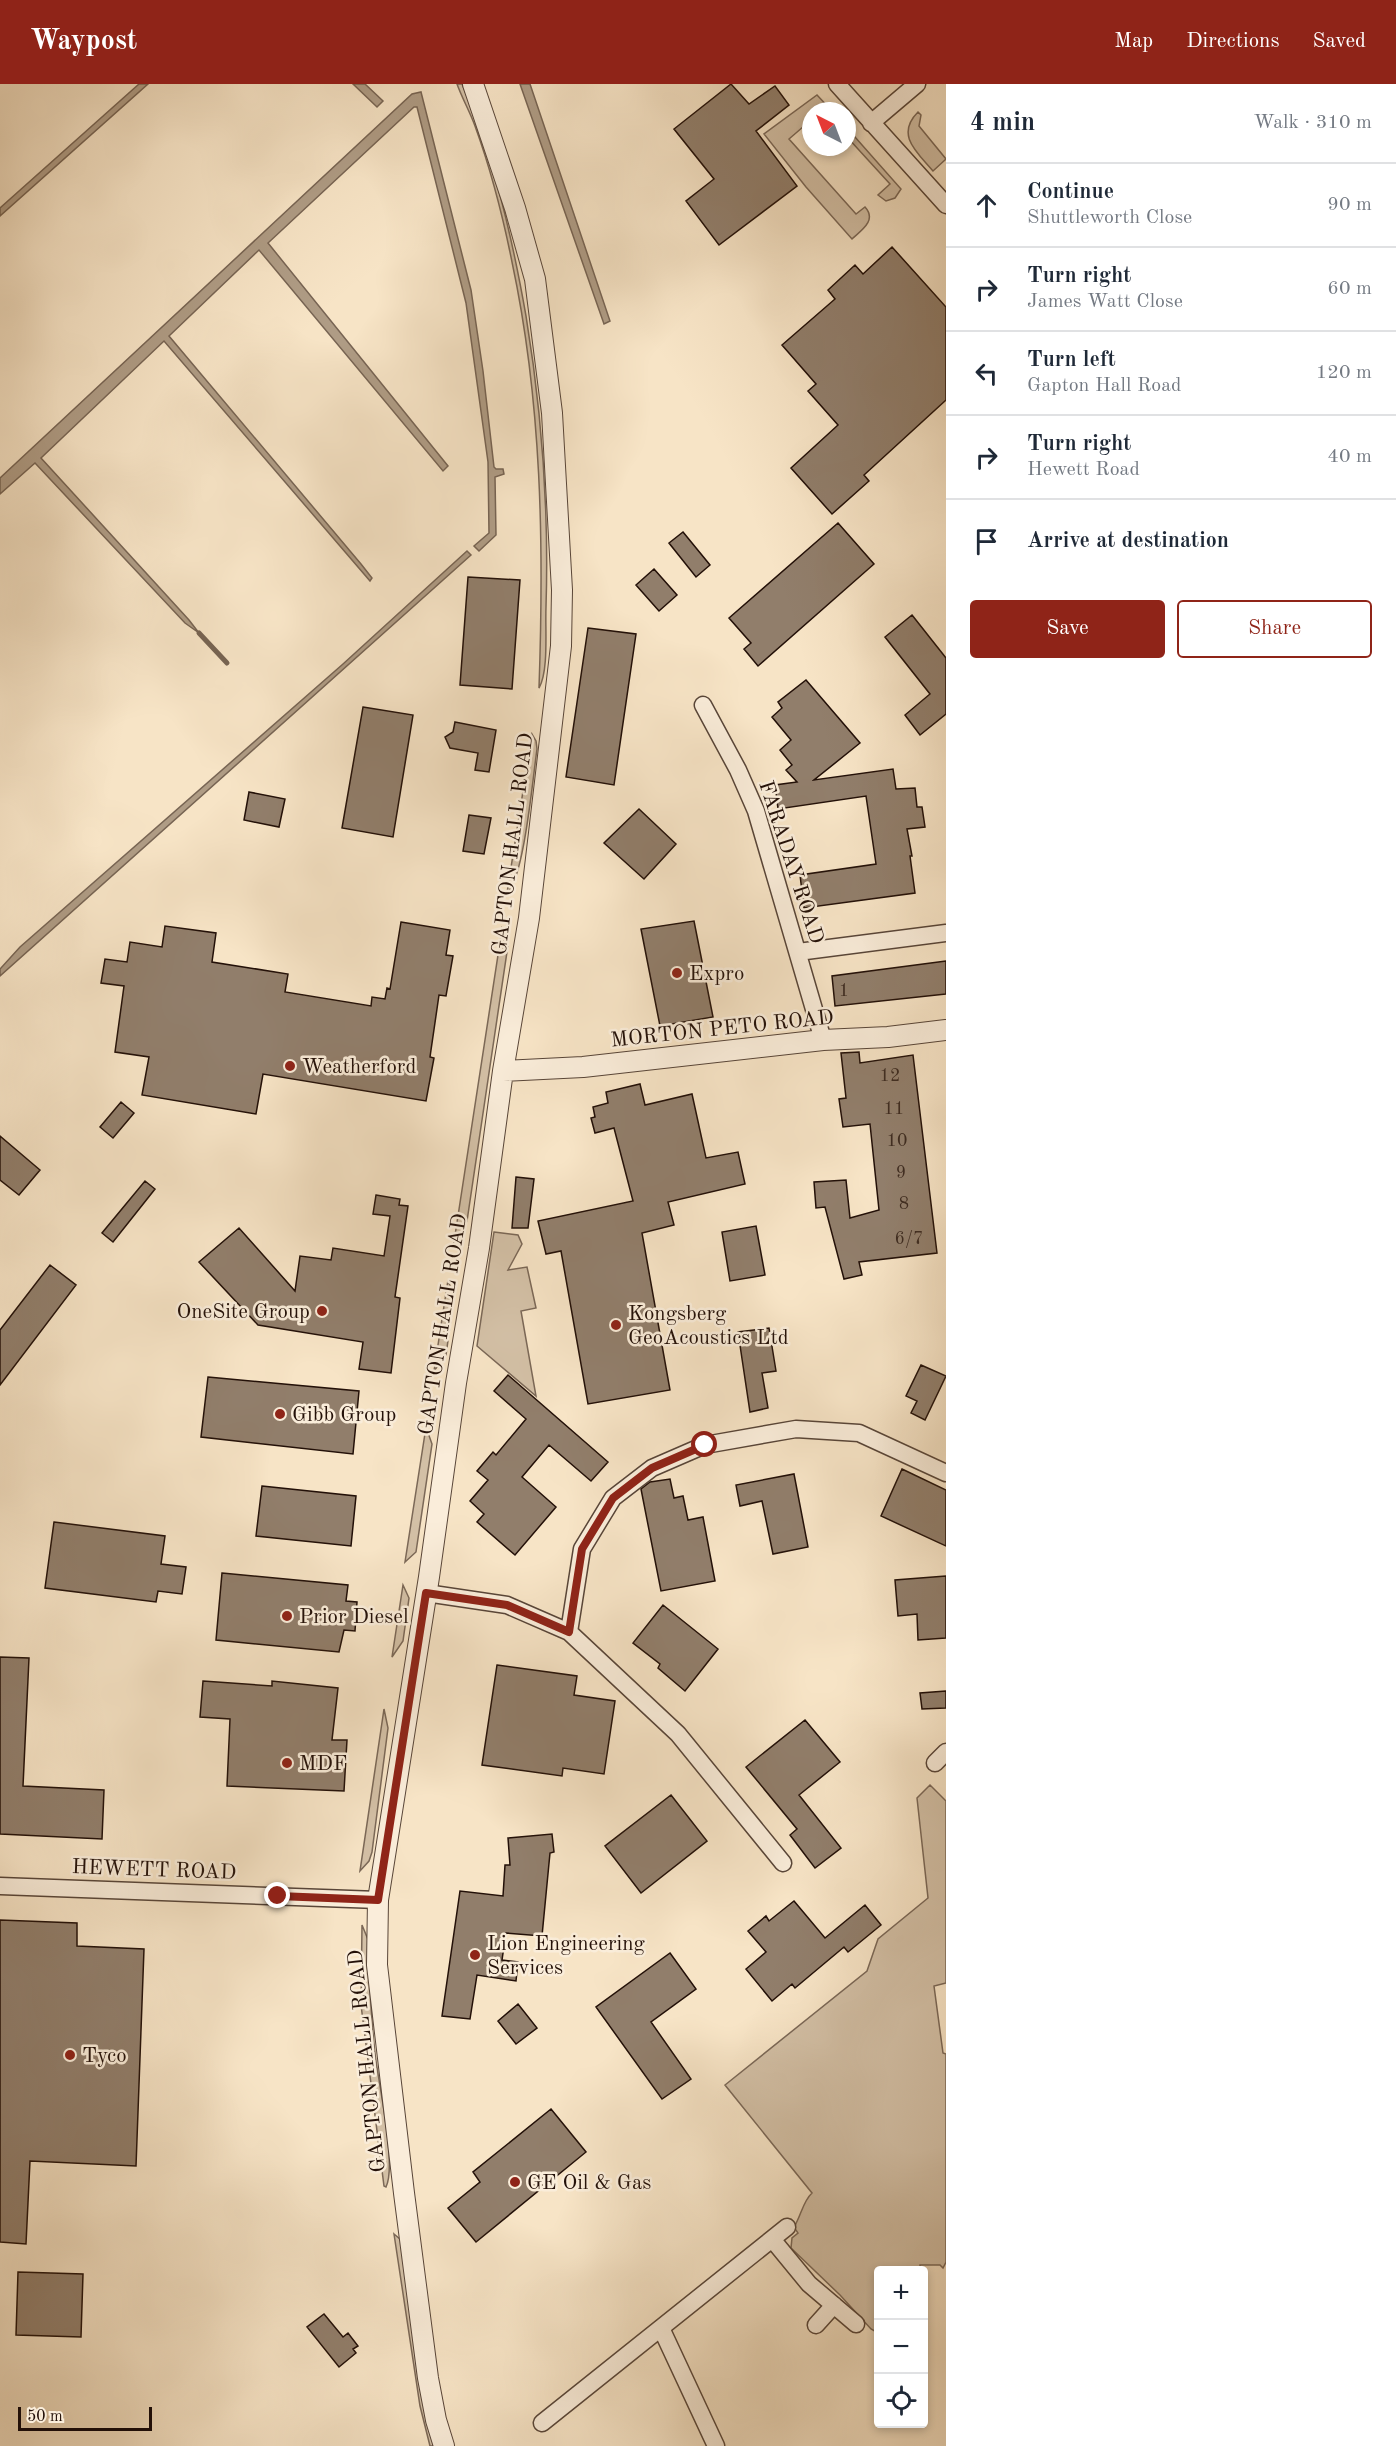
<!DOCTYPE html>
<meta charset="utf-8">
<style>
:root{--surface:#fff;--page:#f2f2f3;--text:#1f2937;--muted:#747a83;--line:#e0e1e3;--accent:#8f2418}
body{margin:0;font-family:"Old Standard TT",serif;background:var(--page);color:var(--text)}
.controls{position:absolute;right:18px;bottom:18px;display:grid;overflow:hidden;border-radius:6px;box-shadow:0 3px 9px #0003}
.controls button{width:54px;height:54px;display:grid;place-items:center;padding:0;border:0;border-bottom:2px solid var(--line);background:var(--surface);color:var(--text);font:30px sans-serif}
.compass{position:absolute;left:802px;top:18px;width:54px;height:54px;border-radius:50%;background:var(--surface);box-shadow:0 3px 9px #0003;rotate:318deg}
.scale{position:absolute;left:18px;bottom:15px;width:134px;box-sizing:border-box;padding-left:6px;border:3px solid #231008;border-top:0;font-size:16px;line-height:21px;white-space:nowrap;color:#231008;-webkit-text-stroke:4px #faedda;paint-order:stroke}
.stop{position:absolute;width:18px;height:18px;margin:-14px;border:4px solid #8f2418;border-radius:50%;background:#fff}
.stop.end{background:#8f2418;border-color:#fff;box-shadow:0 2px 6px #0008}
.list{margin:0;padding:0;list-style:none}
h2{display:flex;justify-content:space-between;align-items:center;height:78px;margin:0;padding:0 24px;font-size:26px}
h2 small{font-size:20px;font-weight:400;color:var(--muted)}
.list li{display:grid;grid-template-columns:39px 1fr auto;gap:18px;align-items:center;box-sizing:border-box;height:84px;padding:0 24px;border-top:2px solid var(--line)}
.list b{display:block;font-size:22px;white-space:nowrap}
.list p{margin:0;font-size:20px;white-space:nowrap;color:var(--muted)}
.list em{font-size:20px;font-style:normal;color:var(--muted)}
.actions{display:flex;gap:12px;padding:18px 24px}
.actions a{flex:1;padding:14px 0;border:2px solid var(--accent);border-radius:6px;text-align:center;font-size:21px;color:var(--accent)}
.actions .main{background:var(--accent);color:#fff}
.icon{flex:none;width:33px;height:33px;fill:none;stroke:currentColor;stroke-width:2;stroke-linecap:round;stroke-linejoin:round}
.map{position:relative;flex:none;width:946px;height:2362px;overflow:hidden}
header{display:flex;align-items:center;gap:36px;box-sizing:border-box;height:84px;padding:0 30px;background:var(--accent);color:#fff}
header strong{font-size:28px}
nav{display:flex;gap:33px;margin-inline-start:auto;font-size:21px}
main{display:flex}
aside{flex:1;background:var(--surface)}
.map>svg:first-child{display:block}
.green{fill:#d3c0a6;stroke:#7b6857;stroke-width:1.5}
.water{fill:#af9c85;stroke:#776453;stroke-width:1.5}
.lines{fill:none;stroke-linecap:round;stroke-linejoin:round}
.stream{stroke:#776453;stroke-width:5}
.building{fill:#917e6b;stroke:#231008;stroke-width:1.5}
.minor-casing{stroke:#584538;stroke-width:19}
.tertiary-casing{stroke:#584538;stroke-width:22}
.minor{stroke:#faedda;stroke-width:16}
.tertiary{stroke:#faedda;stroke-width:20}
.route{stroke:#8f2418;stroke-width:8}
.poi-dot{fill:#8f2418;stroke:#faedda;stroke-width:2}
.labels{text-anchor:middle;stroke-width:5;stroke-linejoin:round;paint-order:stroke}
.number-label{font-size:18px;fill:#3e2c21}
.street-label{font-size:21px;fill:#231008;stroke:#faedda}
.poi-label{font-size:21px;fill:#231008;stroke:#faedda;text-anchor:start}
</style>
<header>
<strong>Waypost</strong>
<nav><a>Map</a><a>Directions</a><a>Saved</a></nav>
</header>
<main>
<div class="map">
<svg width="946" height="2362" viewBox="0 0 946 2362">
<rect width="100%" height="100%" fill="#f7e4c6"/>
<filter id="stains"><feTurbulence type="fractalNoise" baseFrequency=".00333" numOctaves="4"/><feColorMatrix values="0 0 0 0 .2 0 0 0 0 .09 0 0 0 0 .02 0 0 0 .5 -.17"/></filter>
<radialGradient id="worn" r=".72"><stop offset=".6" stop-color="#630" stop-opacity="0"/><stop offset="1" stop-color="#630" stop-opacity=".3"/></radialGradient>
<path class="green" d="M457 0H462C494 75 512 152 526 232 542 329 549 426 546 523 545 544 549 587 539 604 544 461 542 319 512 178 503 133 491 86 475 42 470 28 462 14 457 0Z
M817 11 832 27H811V36L789 55 856 130 865 123C877 136 862 146 852 155L806 103 764 50Z
M918 28 921 31 919 42 946 75 933 87C917 68 895 51 918 28Z
M847 44 901 105 895 114 886 117 878 111 890 100 847 53Z
M532 650 536 657 537 665C533 692 524 795 507 809Z
M502 845 508 861 467 1137 460 1152 454 1158Z
M494 1148 518 1151 522 1160 508 1186 527 1183 536 1224 521 1227 536 1312 477 1262Z
M448 1196 454 1213 446 1271 434 1287Z
M426 1343 432 1360 416 1468 405 1478Z
M403 1501 409 1514 403 1557 392 1573Z
M384 1625 388 1644 372 1768 369 1777 360 1787Z
M930 1701 946 1717V1899L934 1902 943 1969 946 1970V2178L943 2184 940 2181H920V2186H878V2249L871 2245 840 2211 791 2164 792 2154 798 2149 794 2143C801 2132 803 2117 812 2109L725 2001 867 1887 878 1855 928 1814 917 1714Z
M362 1841 369 1858C369 1895 371 1932 375 1969 378 1998 397 2080 386 2103L384 2102 361 1921Z
M394 2150 401 2156 437 2362H430L420 2322Z"/>
<path class="water" d="M139 0H148L0 132V124Z
M353 0H365L383 17 377 23Z
M520 0H530L610 237 604 240Z
M421 8 471 206 483 287 494 383 496 385H503L504 390 495 393 496 451 479 467 474 462 489 449 488 378 466 219 417 23H414L268 159 448 382 443 387 259 166 169 252 361 480 372 494 370 497 164 257 41 374 189 536 199 549 185 539 35 379 0 410V394L412 10Z
M467 467 471 471 0 892V885L20 863 343 580Z"/>
<g class="lines">
<path class="stream" d="M199 549 227 579"/>
</g>
<path class="building" d="M731 0 749 20 775 2 789 21 756 47 797 102 719 161 686 117 714 95 674 45Z
M892 163 946 223V316L864 391 869 397 832 430 791 384 838 341 808 307 816 300 782 261 835 215 828 206 855 181 863 190Z
M838 439 874 480 758 582 744 565 751 559 729 534Z
M683 448 710 481 696 493 669 459Z
M654 485 677 511 659 527 636 501Z
M468 493 520 496 512 605 460 601Z
M912 531 946 574V630L920 651 905 631 930 610 885 553Z
M588 544 636 550 614 701 566 693Z
M806 596 860 659 814 696 893 685 896 705 915 704 917 723H922L925 743 907 745 912 772H910L915 809 804 824 800 791 876 780 866 712 778 725 775 701 797 698 786 686 792 681 780 666 791 656 772 633 782 624 778 618Z
M363 623 413 631 393 753 342 744Z
M455 638 496 646 489 688 475 686 478 669 450 664 445 653 453 648Z
M249 708 285 715 279 743 244 736Z
M639 725 676 760 644 795 604 759Z
M469 731 491 734 484 770 463 767Z
M694 837 713 933 660 942 641 845Z
M401 838 450 846 446 871 453 872 446 912 439 911 430 973 434 974 426 1017 263 990 256 1030 142 1011 149 973 115 968 124 902 101 899 105 875 127 878 130 858 162 863 165 842 216 849 212 878 288 890 285 908 371 922 372 913 385 915 387 904 390 905Z
M946 877V910L835 922 832 892Z
M859 968 860 979 913 971 937 1169 859 1178 862 1191 844 1195 825 1123 816 1124 814 1098 846 1096 850 1134 879 1126 870 1040 843 1043 839 1015 846 1014 841 969Z
M640 1000 645 1021 692 1010 706 1074 738 1068 745 1100 668 1118 674 1141 642 1149 670 1306 588 1320 561 1167 546 1170 538 1137 633 1117 614 1044 595 1049 591 1034 595 1033 593 1023 608 1019 606 1008Z
M121 1018 134 1029 113 1054 100 1043Z
M0 1052 40 1086 19 1111 0 1096Z
M516 1093 534 1095 528 1144H512Z
M145 1097 155 1105 113 1158 102 1149Z
M376 1111 400 1115 399 1121 408 1122 395 1213 400 1214 391 1289 359 1285 363 1258 258 1241 199 1178 239 1144 295 1207 300 1172 331 1176 333 1164 384 1172 390 1132 373 1130Z
M756 1142 765 1191 730 1197 722 1148Z
M50 1181 76 1201 0 1301V1246Z
M769 1244 776 1287 762 1289 768 1324 750 1328 738 1248Z
M921 1281 946 1292 925 1336 911 1329 917 1317 906 1312Z
M508 1291 608 1378 591 1397 549 1361 522 1393 556 1423 515 1471 477 1438 484 1430 470 1417 488 1396 477 1387 493 1368 496 1371 526 1335 494 1307Z
M208 1293 359 1307 353 1370 201 1353Z
M902 1385 946 1406V1462L881 1432Z
M794 1390 808 1463 773 1470 762 1417 740 1422 736 1401Z
M670 1395 674 1414 683 1412 688 1436 703 1433 715 1497 661 1507 641 1405 650 1398Z
M262 1402 356 1412 351 1462 256 1452Z
M54 1438 165 1452 161 1480 186 1483 182 1510 158 1507 156 1518 45 1504Z
M222 1489 348 1501 346 1517 357 1518 355 1547 344 1546 339 1568 216 1556Z
M946 1492V1554L918 1556 917 1530 898 1532 895 1496Z
M663 1521 718 1565 685 1607 658 1584 660 1580 633 1559Z
M0 1573 29 1574 23 1702 104 1706 102 1755 0 1750Z
M497 1581 577 1592 574 1611 615 1617 604 1690 563 1684 562 1692 482 1681Z
M203 1597 272 1602V1597L338 1604 332 1656H347L344 1707 227 1702 230 1635 200 1633Z
M946 1607V1624L922 1625 920 1609Z
M805 1636 840 1678 799 1711 841 1764 815 1784 790 1751 797 1745 746 1683Z
M671 1711 707 1757 641 1809 605 1762Z
M552 1750 554 1768 550 1769 542 1852 506 1849 502 1876 518 1878 516 1897 477 1891 470 1935 442 1932 460 1807 503 1812 505 1781H510L508 1754Z
M794 1817 825 1854 865 1821 881 1841 848 1868 844 1863 795 1904 792 1900 772 1917 746 1885 766 1868 748 1847 766 1832 769 1837Z
M0 1836 77 1839V1862L144 1865 136 2082 30 2077 26 2160 0 2158Z
M670 1869 696 1905 651 1938 691 1995 662 2015 596 1923Z
M518 1920 537 1944 516 1960 498 1937Z
M551 2025 586 2068 476 2158 448 2124 480 2098 473 2088Z
M18 2188 83 2190 81 2253 16 2251Z
M324 2230 343 2253 348 2249 358 2262 353 2265 356 2269 339 2283 307 2243Z"/>
<g class="lines">
<defs>
<path id="minor" d="M837 0 946 121
M871 39 917 0
M703 621 738 686 756 727 823 956
M798 868 946 849
M426 1509 507 1521 569 1548 678 1650 783 1779
M569 1548 582 1465 613 1414 652 1384 705 1361 796 1345 859 1349 946 1389
M935 1679 946 1668
M0 1802 378 1816
M772 2155 809 2200 856 2240
M816 2241 834 2221
M661 2244 716 2362
M542 2339 787 2143"/>
<path id="tertiary" d="M503 987 583 983 823 956 888 953 946 946
M444 2362 436 2336 428 2294 404 2109 377 1881 378 1816 429 1493 456 1299 479 1164 503 987 529 834 561 562 562 506 552 329 535 195 515 124 473 0"/>
</defs>
<use href="#minor" class="minor-casing"/>
<use href="#tertiary" class="tertiary-casing"/>
<use href="#minor" class="minor"/>
<use href="#tertiary" class="tertiary"/>
</g>
<g class="lines">
<path class="route" d="M278 1812 378 1816 426 1509 507 1521 569 1548 582 1465 613 1414 652 1384 705 1361"/>
</g>
<g class="poi-dot">
<circle cx="677" cy="889" r="6"/>
<circle cx="290" cy="982" r="6"/>
<circle cx="322" cy="1227" r="6"/>
<circle cx="616" cy="1241" r="6"/>
<circle cx="280" cy="1330" r="6"/>
<circle cx="287" cy="1532" r="6"/>
<circle cx="287" cy="1679" r="6"/>
<circle cx="475" cy="1871" r="6"/>
<circle cx="70" cy="1971" r="6"/>
<circle cx="515" cy="2098" r="6"/>
</g>
<g class="labels">
<g class="number-label">
<text x="844" y="912">1</text>
<text x="890" y="997">12</text>
<text x="894" y="1030">11</text>
<text x="897" y="1062">10</text>
<text x="901" y="1094">9</text>
<text x="904" y="1125">8</text>
<text x="909" y="1160">6/7</text>
</g>
<g class="street-label">
<text transform="translate(512 760) rotate(-83)" y="7">GAPTON HALL ROAD</text>
<text transform="translate(792 778) rotate(72)" y="7">FARADAY ROAD</text>
<text transform="translate(722 944) rotate(-6)" y="7">MORTON PETO ROAD</text>
<text transform="translate(442 1240) rotate(-81)" y="7">GAPTON HALL ROAD</text>
<text transform="translate(154 1785) rotate(2)" y="7">HEWETT ROAD</text>
<text transform="translate(366 1977) rotate(-96)" y="7">GAPTON HALL ROAD</text>
</g>
<g class="poi-label">
<text x="689" y="896">Expro</text>
<text x="302" y="989">Weatherford</text>
<text x="310" y="1234" text-anchor="end">OneSite Group</text>
<text x="628" y="1236">Kongsberg<tspan x="628" dy="24">GeoAcoustics Ltd</tspan></text>
<text x="292" y="1337">Gibb Group</text>
<text x="299" y="1539">Prior Diesel</text>
<text x="299" y="1686">MDF</text>
<text x="487" y="1866">Lion Engineering<tspan x="487" dy="24">Services</tspan></text>
<text x="82" y="1978">Tyco</text>
<text x="527" y="2105">GE Oil &amp; Gas</text>
</g>
</g>
<rect width="100%" height="100%" filter="url(#stains)"/>
<rect width="100%" height="100%" fill="url(#worn)"/>
</svg>
<div class="controls">
<button>+</button>
<button>−</button>
<button><svg class="icon" aria-label="locate" viewBox="0 0 24 24"><circle cx="12" cy="12" r="6"/><path d="M12 2v4M12 18v4M2 12h4M18 12h4"/></svg></button>
</div>
<svg class="compass" viewBox="-18 -18 36 36"><path d="M0-13l5 13h-10z" fill="#e53935"/><path d="M0 13l5-13h-10z" fill="#747a83"/></svg>
<div class="scale">50 m</div>
<div class="stop" style="left:705px;top:1361px"></div>
<div class="stop end" style="left:278px;top:1812px"></div>
</div>
<aside>
<h2>4 min<small>Walk · 310 m</small></h2>
<ul class="list">
<li><svg class="icon" aria-label="ahead" viewBox="0 0 24 24"><path d="M12 20V5M6 11l6-6 6 6"/></svg><div><b>Continue</b><p>Shuttleworth Close</p></div><em>90 m</em></li>
<li><svg class="icon" aria-label="right" viewBox="0 0 24 24"><path d="M7 20v-9h11M14 6l5 5-5 5"/></svg><div><b>Turn right</b><p>James Watt Close</p></div><em>60 m</em></li>
<li><svg class="icon" aria-label="left" viewBox="0 0 24 24"><path d="M17 20v-9H6M10 6l-5 5 5 5"/></svg><div><b>Turn left</b><p>Gapton Hall Road</p></div><em>120 m</em></li>
<li><svg class="icon" aria-label="right" viewBox="0 0 24 24"><path d="M7 20v-9h11M14 6l5 5-5 5"/></svg><div><b>Turn right</b><p>Hewett Road</p></div><em>40 m</em></li>
<li><svg class="icon" aria-label="arrive" viewBox="0 0 24 24"><path d="M6 21V4h12l-3 4 3 4H6"/></svg><div><b>Arrive at destination</b></div></li>
</ul>
<div class="actions"><a class="main">Save</a><a>Share</a></div>
</aside>
</main>
